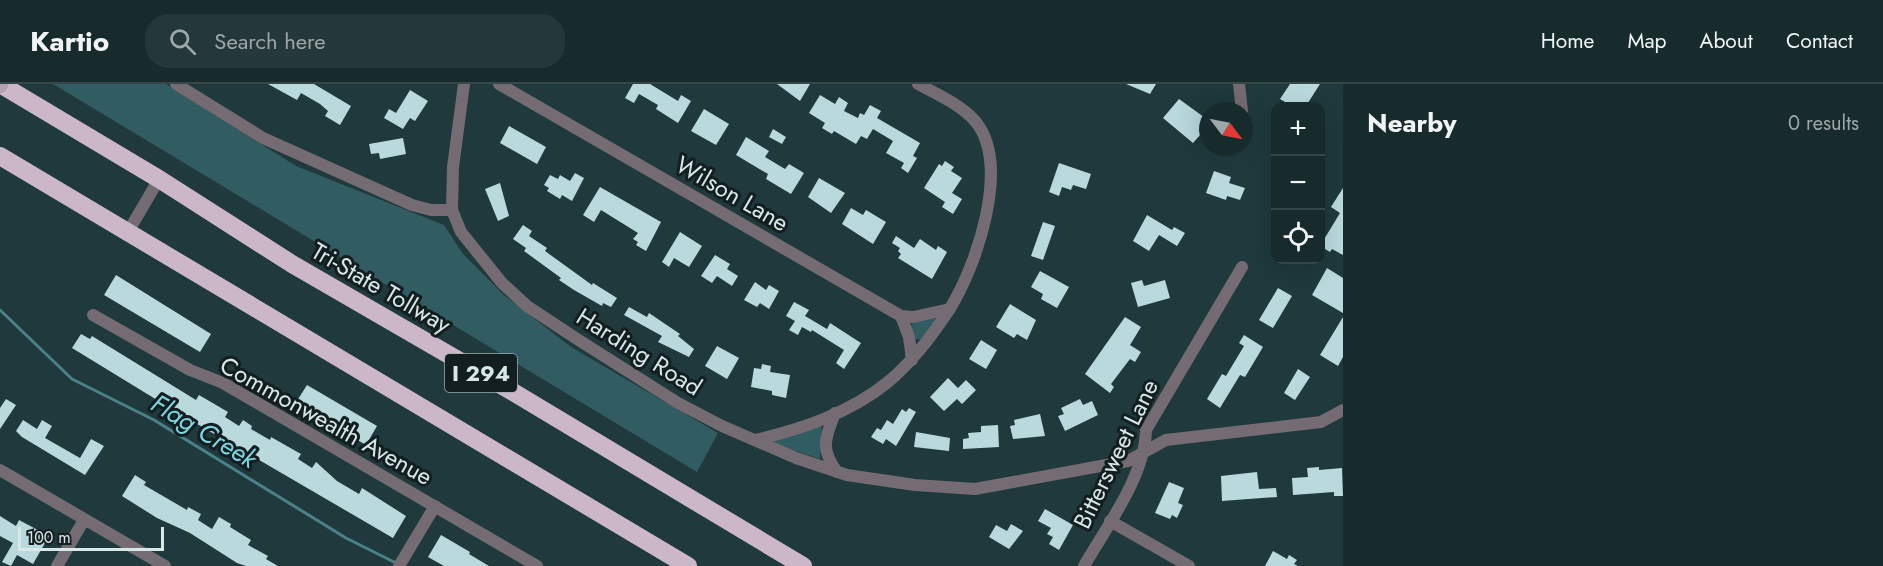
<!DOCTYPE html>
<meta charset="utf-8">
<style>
:root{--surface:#172b2d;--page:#243739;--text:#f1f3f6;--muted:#9ea7aa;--line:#364749}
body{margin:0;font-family:Jost,sans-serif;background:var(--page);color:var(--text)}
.controls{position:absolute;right:18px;top:18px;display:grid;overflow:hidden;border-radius:12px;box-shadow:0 6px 24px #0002}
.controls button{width:54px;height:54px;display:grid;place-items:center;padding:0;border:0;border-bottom:2px solid var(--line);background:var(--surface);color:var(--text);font:30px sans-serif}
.compass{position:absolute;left:1199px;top:18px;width:54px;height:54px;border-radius:50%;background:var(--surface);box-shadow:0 6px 24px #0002;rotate:122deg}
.scale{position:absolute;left:18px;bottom:15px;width:146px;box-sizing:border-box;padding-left:6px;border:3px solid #d8e8e9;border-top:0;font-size:16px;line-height:21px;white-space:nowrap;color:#d8e8e9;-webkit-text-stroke:4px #131e20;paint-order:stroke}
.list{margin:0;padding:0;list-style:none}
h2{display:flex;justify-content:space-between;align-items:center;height:78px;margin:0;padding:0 24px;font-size:26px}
h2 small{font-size:20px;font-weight:400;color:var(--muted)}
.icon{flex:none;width:33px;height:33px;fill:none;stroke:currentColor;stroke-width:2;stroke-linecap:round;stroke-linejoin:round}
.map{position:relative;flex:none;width:1343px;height:482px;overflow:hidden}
header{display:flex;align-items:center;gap:36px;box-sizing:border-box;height:84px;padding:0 30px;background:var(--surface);border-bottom:2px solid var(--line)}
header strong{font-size:28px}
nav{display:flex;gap:33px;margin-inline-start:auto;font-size:21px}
.search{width:420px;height:54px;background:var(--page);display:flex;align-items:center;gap:15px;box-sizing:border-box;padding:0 21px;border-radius:24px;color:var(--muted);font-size:22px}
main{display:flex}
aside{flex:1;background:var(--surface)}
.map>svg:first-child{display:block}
.green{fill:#315c62}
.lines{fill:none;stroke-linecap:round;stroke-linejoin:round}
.stream{stroke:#4b8188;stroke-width:3}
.building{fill:#bad9dd}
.minor{stroke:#746c72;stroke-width:12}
.highway{stroke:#ccb7c8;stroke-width:18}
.major-bridge{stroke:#b3a2b0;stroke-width:15}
.labels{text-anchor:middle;stroke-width:6;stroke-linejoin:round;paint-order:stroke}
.shield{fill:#131e20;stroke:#9dabad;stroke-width:1.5}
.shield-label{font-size:22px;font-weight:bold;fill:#d8e8e9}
.street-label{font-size:24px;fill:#d8e8e9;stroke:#131e20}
.water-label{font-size:26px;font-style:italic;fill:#7bd6e1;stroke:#131e20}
</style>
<header>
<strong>Kartio</strong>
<div class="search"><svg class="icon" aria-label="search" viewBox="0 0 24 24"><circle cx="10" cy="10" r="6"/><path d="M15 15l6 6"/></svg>Search here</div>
<nav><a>Home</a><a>Map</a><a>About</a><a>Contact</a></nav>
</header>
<main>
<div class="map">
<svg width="1343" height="482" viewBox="0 0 1343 482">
<rect width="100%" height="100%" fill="#1f393c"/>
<path class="green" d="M53 0H166L296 82 444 141 463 170 504 211 571 263 718 349 697 388Z
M938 234 921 255H915L911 242 914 238Z
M819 342 822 344 820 375 772 359 775 355 796 351Z"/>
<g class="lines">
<path class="stream" d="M0 226 72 295 154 336 346 454 396 479"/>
</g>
<path class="building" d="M268 0H314L351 22 340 41 325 32 328 27 320 20 301 9 297 16Z
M633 0H650L678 17 681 11 691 17 678 39 656 25 658 21 639 10 634 19 625 14Z
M777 0H810L800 17Z
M1126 0H1156L1150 10Z
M1290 0H1320L1306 22H1292L1280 15Z
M410 6 428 17 415 37 410 34 403 45 384 34 389 25 396 29Z
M820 11 835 20 839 13 848 19 844 27 858 34 860 29 864 31 870 21 881 27 877 34 920 59 913 72 917 74 908 89 901 84 904 79 886 69 893 57 873 45 867 55 861 52 856 60 834 47 832 50 822 44 825 39 809 29Z
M1179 15 1208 36V42L1193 59 1163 34Z
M704 25 729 40 716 61 691 47Z
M509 42 546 63 537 80 500 59Z
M773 45 786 53 782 60 769 53Z
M746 53 769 67 765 73 785 85 789 80 804 89 791 110 766 95 768 90 736 71Z
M403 54 406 70 380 75 379 69 371 70 369 60Z
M945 77 954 83 951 87 962 94 952 109 962 115 953 130 942 123 945 118 924 104 939 80 942 82Z
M1059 79 1091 90 1086 105 1073 101 1071 106 1062 103 1059 112 1049 108Z
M1214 87 1231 93 1229 99 1245 104 1240 116 1227 112 1226 116 1206 109Z
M575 89 584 94 572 117 562 111 560 115 547 107 549 104 544 101 550 91 558 95 560 91 570 97Z
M819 94 845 109 831 129 808 113Z
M500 99 509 132 498 137 485 105Z
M600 103 661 138 646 167 636 161 638 158 633 155 638 149 601 126 594 138 583 131Z
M1343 104V171L1332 165 1330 168 1320 162 1340 129 1331 123Z
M851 124 863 131 866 126 886 138 873 160 842 140Z
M1147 131 1172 146 1174 143 1185 149 1177 162 1159 151 1149 167 1133 157Z
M1043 138 1055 142 1043 176 1031 172Z
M523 141 532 147 529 152 547 164 545 167 592 201 593 199 617 214 611 223 603 219 602 222 574 206 559 196 561 194 524 167 526 164 513 155Z
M680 148 702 162 689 183 674 174 669 183 662 178Z
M896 152 914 164 920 155 936 166 938 162 947 168 932 195 898 174 901 170 898 167 900 164 892 159Z
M715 171 730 180 727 185 738 192 732 202 717 192 712 199 701 192Z
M1327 184 1343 194V229L1312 211Z
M1040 187 1069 203 1057 224 1041 215 1043 210 1031 203Z
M116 191 211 250 200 268 104 211Z
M1142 196 1144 202 1165 196 1170 214 1138 223 1131 199Z
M755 198 766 206 769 201 779 207 769 225 760 219 757 223 744 216Z
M1278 204 1292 212 1273 244 1259 236Z
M794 218 809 226 805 232 827 245 830 239 861 259 844 285 836 279 844 266 812 246 811 248 802 243 798 251 789 246 795 237 786 232Z
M1010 220 1036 236 1027 256 1017 250 1014 254 996 243Z
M629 223 647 233 649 229 680 250 678 252 694 265 689 273 658 258 662 252 624 231Z
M1125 233 1141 243 1130 261 1141 268 1135 278 1130 275 1111 300 1114 303 1110 309 1085 290Z
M1343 233V273L1338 282 1320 271Z
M81 250 90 255 92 252 196 316 199 311 228 328 225 333 239 342 243 336 252 342 251 345 270 356 271 353 301 370 298 375 312 384 316 378 337 397 359 410 362 404 406 432 393 454 175 327 72 264Z
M1244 251 1263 263 1245 293 1240 291 1220 324 1207 315 1222 290 1226 292 1244 262 1239 259Z
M981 256 997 266 986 285 969 275Z
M717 262 739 274 727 295 705 282Z
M762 280 771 282 770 288 790 291 786 314 772 311V307L751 303 754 284 761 285Z
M1298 285 1310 293 1295 316 1284 309Z
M948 294 958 304 966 296 976 306 962 320 957 315 944 327 930 313Z
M307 301 377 342 366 361 295 320Z
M6 315 16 321 0 345V324Z
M1080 315 1083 321 1092 317 1098 331 1065 347 1058 332 1064 330 1061 324Z
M909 324 916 328 896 362 886 355 883 360 871 353 877 344 881 346 887 336 893 340 902 325 906 328Z
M1040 330 1045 352 1013 355 1010 342 1015 341 1014 336Z
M23 336 37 345 42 336 52 342 45 354 80 374 91 355 104 362 85 391 22 353 16 347Z
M998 341 999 363 963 365V355L969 354 968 349 981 348V342Z
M916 348 950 354 949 367 914 363Z
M1319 383V386L1342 384 1343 412H1334V408L1293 411 1292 394 1308 393 1307 384Z
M1257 388 1259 405 1276 404 1277 413 1222 417 1221 392Z
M135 391 146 398 144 401 187 426 188 423 201 430 198 436 212 445 219 433 231 440 230 443 251 456 248 461 268 472 266 475 278 482H246L237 479 190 449 157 434 122 412Z
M1169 398 1184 404 1178 419 1183 421 1177 434 1172 431 1170 435 1155 429Z
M1045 425 1073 441 1059 466 1049 460 1053 453 1047 450 1051 444 1038 437Z
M0 432 16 442 19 436 49 452 33 480 17 471 11 482 2 478 13 459 0 452Z
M1011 440 1023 447 1009 465 989 453 996 441 1007 447Z
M441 451 470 468 469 470 489 482H444L428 473Z
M1273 467 1287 475 1289 471 1297 476 1294 480 1298 482H1265Z"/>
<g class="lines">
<path class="minor" d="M176 0 263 54 412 121 431 126H452L461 148 502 199 527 222 577 255 678 319 722 342 796 374 847 391 915 401 975 405 1128 377 1166 356 1321 338 1343 326
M499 0 901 232 913 233 950 225
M1239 0 1242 27
M1244 37V39
M452 126 453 83 464 0
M128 148 159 95
M93 231 190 286 223 299 537 482
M901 232 909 253 912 276
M835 329C825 355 820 364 837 388
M755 356C802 345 850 329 888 298 912 278 932 252 949 226 976 184 1012 80 975 37 961 21 937 10 918 0
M0 386 165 482
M1110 437 1189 482
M57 482 84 436
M399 482 435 422
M1084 482C1107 442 1145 392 1146 346L1242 183"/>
<path class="highway" d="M0 0 159 95 292 180 513 308 803 482
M0 72 688 482"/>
<path class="major-bridge" d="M0 2 1 0"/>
</g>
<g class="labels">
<rect class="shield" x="445" y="270" width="72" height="38" rx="4.5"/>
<g class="shield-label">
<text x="481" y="297">I 294</text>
</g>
<g class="street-label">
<text transform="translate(732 110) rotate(30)" y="8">Wilson Lane</text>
<text transform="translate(381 204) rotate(30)" y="8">Tri-State Tollway</text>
<text transform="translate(639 268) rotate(32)" y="8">Harding Road</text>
<text transform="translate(326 337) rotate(29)" y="8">Commonwealth Avenue</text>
<text transform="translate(1116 370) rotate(-64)" y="8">Bittersweet Lane</text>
</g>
<g class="water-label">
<text transform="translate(204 347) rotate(31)" y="9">Flag Creek</text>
</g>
</g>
</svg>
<div class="controls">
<button>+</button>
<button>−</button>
<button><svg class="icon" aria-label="locate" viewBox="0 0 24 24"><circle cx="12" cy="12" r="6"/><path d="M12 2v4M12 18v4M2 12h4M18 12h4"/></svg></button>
</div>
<svg class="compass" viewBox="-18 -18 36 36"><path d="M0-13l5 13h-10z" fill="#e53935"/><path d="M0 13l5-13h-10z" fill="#9ea7aa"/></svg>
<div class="scale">100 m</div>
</div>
<aside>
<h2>Nearby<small>0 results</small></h2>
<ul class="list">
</ul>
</aside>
</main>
